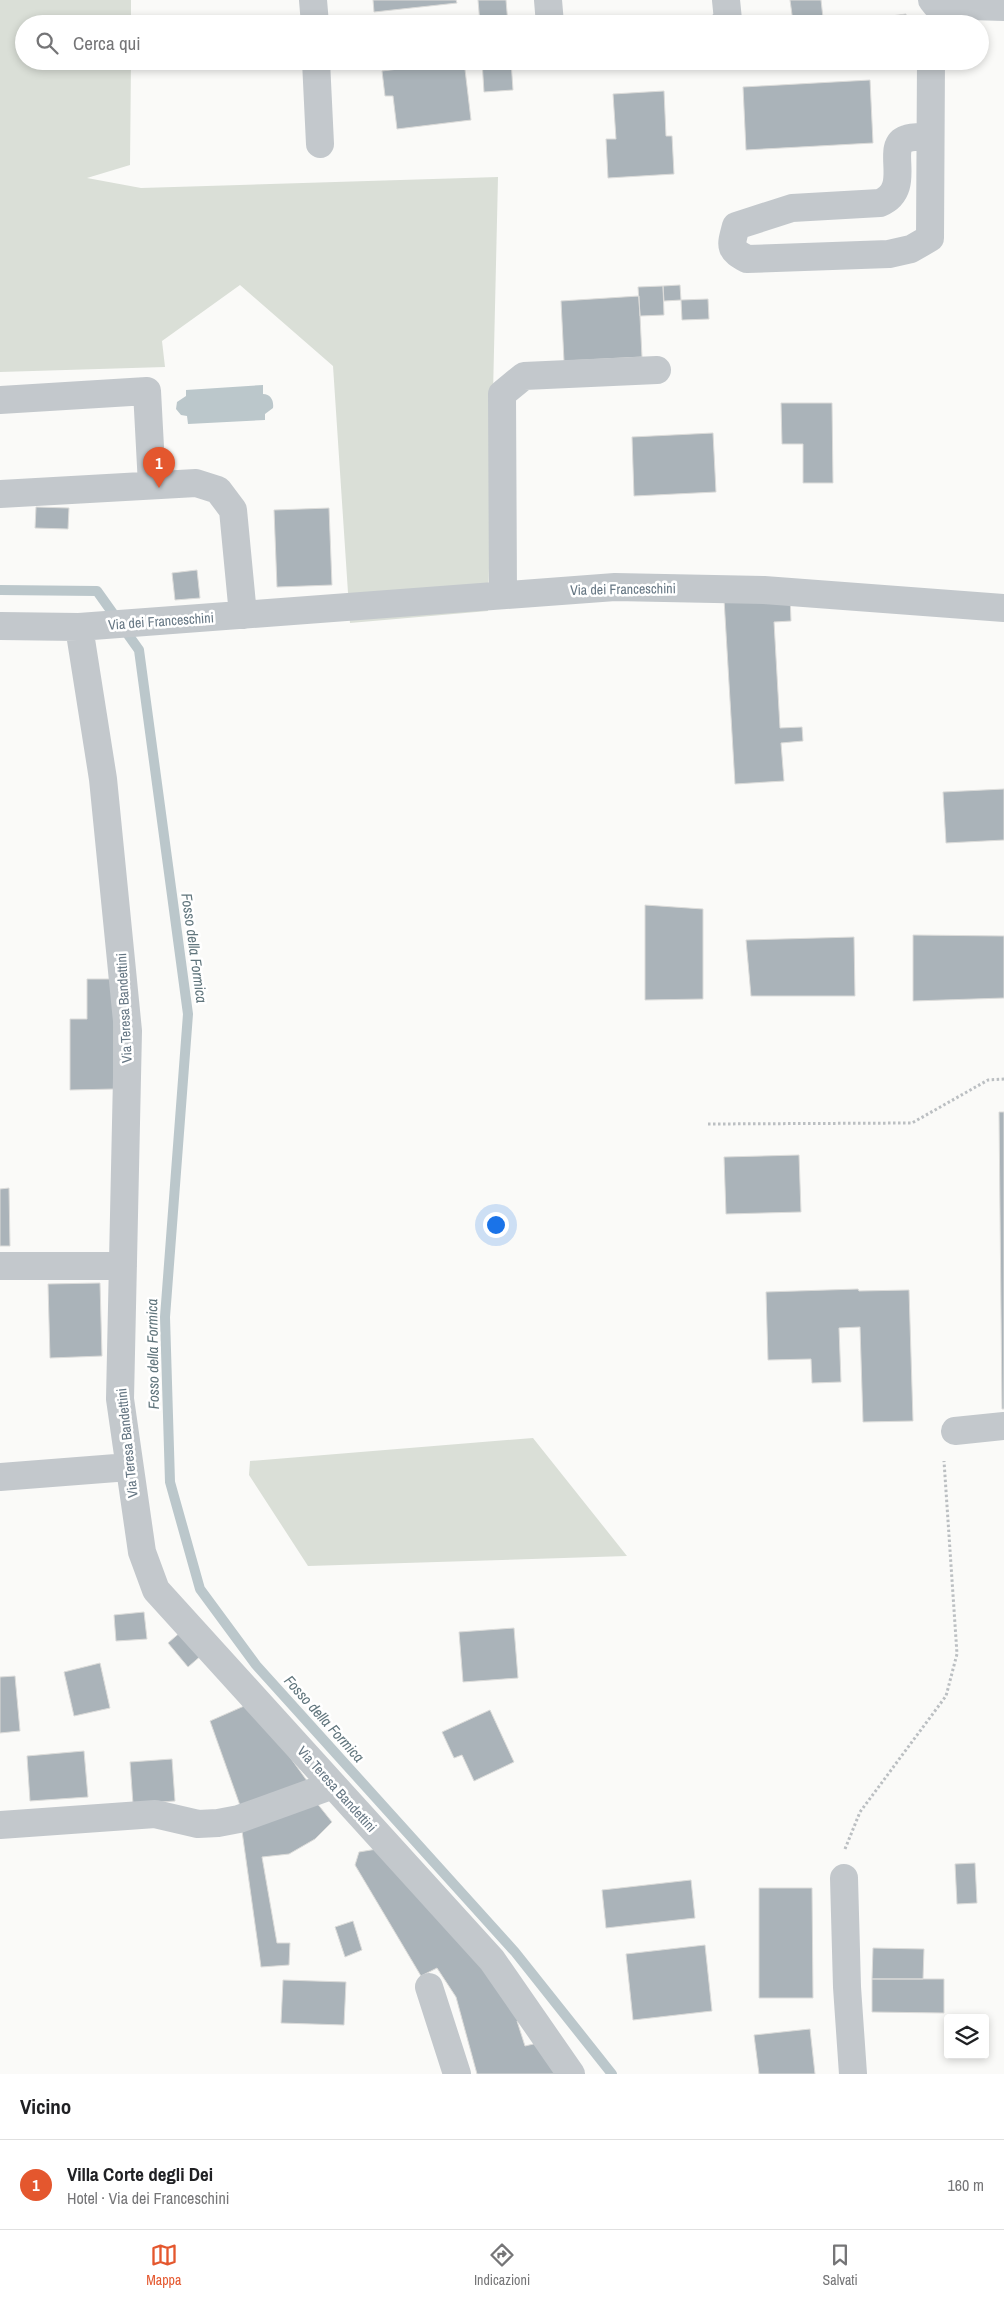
<!DOCTYPE html>
<html lang="it">
<meta charset="utf-8">
<style>
:root{--surface:#fff;--page:#f2f2f2;--text:#202124;--muted:#757577;--line:#e0e0e0;--accent:#e4572e}
body{margin:0;font-family:"Archivo Narrow",sans-serif;background:var(--page);color:var(--text)}
.controls{position:absolute;right:15px;bottom:15px;display:grid;overflow:hidden;border-radius:5px;box-shadow:0 2px 8px #0003}
.controls button{width:45px;height:45px;display:grid;place-items:center;padding:0;border:0;border-bottom:1px solid var(--line);background:var(--surface);color:var(--text);font:25px sans-serif}
.you{position:absolute;left:495px;top:1224px;width:18px;height:18px;margin:-12px;border:4px solid #fff;border-radius:50%;background:#1a73e8;box-shadow:0 0 0 8px #1a73e833}
.badge{display:grid;place-items:center;width:32px;height:32px;border-radius:50%;background:var(--accent);color:#fff;font-size:16px;font-weight:700}
.pin{position:absolute;translate:-50% -41px;filter:drop-shadow(0 1px 2px #0008)}
.pin::after{content:'';position:absolute;top:26px;width:18px;height:15px;background:inherit;clip-path:polygon(0 0,100% 0,50% 100%)}
.list{margin:0;padding:0;list-style:none}
h2{display:flex;justify-content:space-between;align-items:center;height:65px;margin:0;padding:0 20px;font-size:21px}
h2 small{font-size:16px;font-weight:400;color:var(--muted)}
.list li{display:grid;grid-template-columns:32px 1fr auto;gap:15px;align-items:center;box-sizing:border-box;height:90px;padding:0 20px;border-top:1px solid var(--line)}
.list b{display:block;font-size:19px;white-space:nowrap}
.list p{margin:0;font-size:16px;white-space:nowrap;color:var(--muted)}
.list em{font-size:16px;font-style:normal;color:var(--muted)}
.icon{flex:none;width:28px;height:28px;fill:none;stroke:currentColor;stroke-width:2;stroke-linecap:round;stroke-linejoin:round}
.map{position:relative;flex:none;width:1004px;height:2074px;overflow:hidden}
.search{position:absolute;background:var(--surface);box-shadow:0 2px 8px #0003;left:15px;right:15px;top:15px;height:55px;display:flex;align-items:center;gap:12px;box-sizing:border-box;padding:0 18px;border-radius:28px;color:var(--muted);font-size:19px}
.sheet{height:155px;background:var(--surface)}
nav{display:flex;justify-content:space-around;align-items:center;box-sizing:border-box;height:70px;border-top:1px solid var(--line);background:var(--surface);font-size:14px;color:var(--muted)}
nav a{display:grid;justify-items:center;gap:2px}
nav .on{color:var(--accent)}
.map>svg:first-child{display:block}
.green{fill:#dadfd7}
.water{fill:#bbc7cb}
.lines{fill:none;stroke-linecap:round;stroke-linejoin:round}
.stream{stroke:#bbc7cb;stroke-width:10}
.building{fill:#aab3b9;stroke:#dcdcda}
.path{stroke:#bbbfc2;stroke-width:3;stroke-dasharray:2.5 2.5;stroke-linecap:butt}
.minor{stroke:#c3c8cc;stroke-width:28}
.labels{text-anchor:middle;stroke-width:5;stroke-linejoin:round;paint-order:stroke}
.street-label{font-size:14px;fill:#657683;stroke:#fff}
.water-label{font-size:15px;font-style:italic;fill:#60757c;stroke:#fff}
</style>
<div class="map">
<svg width="1004" height="2074" viewBox="0 0 1004 2074">
<rect width="100%" height="100%" fill="#fafaf8"/>
<path class="green" d="M0 0H131V24H24V61H131L130 165 87 178 141 188 498 177 488 611 350 623 333 366 240 285 162 341 165 367 0 372Z
M533 1438 627 1556 308 1566 249 1475 250 1461Z"/>
<path class="water" d="M263 385V394C271 394 274 401 273 408L265 414V420L188 424 187 416 181 415 176 409 177 402 186 396V390Z"/>
<g class="lines">
<path class="stream" d="M0 590 97 591 139 650 188 1014 165 1317 170 1482 200 1589 256 1665 515 1952 612 2074"/>
</g>
<path class="building" d="M373 0H456L457 3 374 12Z
M478 0H506L508 24H480Z
M790 0H821L823 18 793 22Z
M906 14 907 24H862L861 20Z
M464 61 471 120 397 129 393 96H385L382 71Z
M482 61H511L513 90 484 92Z
M870 80 873 143 746 150 743 87Z
M664 91 666 136H672L674 174 608 178 606 139H616L613 94Z
M680 285 681 300 664 301 663 286Z
M663 286 664 315 640 316 638 287Z
M639 296 642 357 564 361 561 301Z
M708 299 709 319 682 320 681 300Z
M781 403H832L833 483H803V444H782Z
M713 433 716 492 634 496 632 437Z
M36 507 69 508 68 529 35 528Z
M329 508 332 585 277 587 274 510Z
M197 570 200 598 175 600 172 573Z
M790 595 791 621 774 622 780 728 802 727 803 741 781 743 784 781 735 784 724 599Z
M1004 789V840L946 843 943 792Z
M645 905 703 909V999L645 1000Z
M913 935 1004 936V998L913 1001Z
M854 937 855 996H751L746 940Z
M87 979H114V1089L70 1090V1019H87Z
M999 1112H1004V1409H1002Z
M799 1155 801 1212 726 1214 724 1157Z
M9 1188 10 1246H0V1189Z
M100 1283 102 1356 50 1358 48 1284Z
M858 1289 859 1291 909 1290 913 1421 863 1422 860 1327 839 1328 841 1382 812 1383 811 1359 768 1360 766 1292Z
M144 1612 147 1639 116 1641 114 1615Z
M514 1628 518 1678 463 1682 459 1632Z
M183 1630 203 1654 188 1667 168 1643Z
M100 1663 110 1708 74 1716 64 1672Z
M15 1676 20 1731 0 1733V1677Z
M251 1703 310 1785 242 1811 210 1721Z
M490 1710 514 1762 474 1781 462 1755 454 1758 442 1732Z
M84 1751 88 1797 30 1801 27 1756Z
M172 1759 175 1801 133 1804 130 1762Z
M316 1802 332 1822 315 1839 289 1854 262 1857 277 1943H290L289 1965 261 1967 242 1831Z
M377 1849 526 2017 517 2021 525 2046 542 2042 563 2074H477L456 1997 437 1968 421 1976 355 1865 359 1852Z
M975 1863 977 1903 957 1904 955 1864Z
M691 1880 695 1918 606 1928 602 1890Z
M759 1888H812L813 1998H759Z
M353 1921 362 1950 345 1957 335 1927Z
M705 1945 712 2011 633 2020 626 1954Z
M873 1948 924 1949 923 1979H872Z
M872 1979H944V2013L872 2012Z
M283 1980 346 1982 344 2025 281 2023Z
M810 2029 815 2074H759L754 2035Z"/>
<g class="lines">
<path class="path" d="M708 1124 912 1123 988 1080 1004 1079
M845 1849 860 1812 946 1696 957 1654 944 1461"/>
<path class="minor" d="M313 0 315 24
M548 0 550 24
M932 0 936 5 1004 7
M723 24 728 20 726 0
M316 61 320 144
M930 137C923 137 913 136 906 139 884 146 914 189 880 203L792 208 736 226C731 246 728 249 747 259L889 254 911 249 930 238 931 61
M0 400 147 391 152 485
M0 494 196 483 218 490 233 510 243 615
M503 595 502 394 524 376 657 370
M0 626 79 627 615 587 764 590 1004 608
M79 627 103 779 128 1031 120 1399 142 1552 156 1590 492 1960 571 2074
M0 1266H123
M955 1431 1004 1426
M0 1477 129 1467
M0 1825 155 1814 198 1824 218 1823 239 1819 333 1785
M844 1878 847 1987 853 2074
M429 1987 457 2074"/>
</g>
<g class="labels">
<g class="street-label">
<text transform="translate(623 589) rotate(-1)" y="5">Via dei Franceschini</text>
<text transform="translate(161 621) rotate(-4)" y="5">Via dei Franceschini</text>
<text transform="translate(124 1008) rotate(-93)" y="5">Via Teresa Bandettini</text>
<text transform="translate(127 1443) rotate(-96)" y="5">Via Teresa Bandettini</text>
<text transform="translate(337 1789) rotate(48)" y="5">Via Teresa Bandettini</text>
</g>
<g class="water-label">
<text transform="translate(194 948) rotate(82)" y="5">Fosso della Formica</text>
<text transform="translate(153 1354) rotate(-91)" y="5">Fosso della Formica</text>
<text transform="translate(324 1719) rotate(48)" y="5">Fosso della Formica</text>
</g>
</g>
</svg>
<div class="controls">
<button><svg class="icon" aria-label="layers" viewBox="0 0 24 24"><path d="M12 4l9 5-9 5-9-5zM3 14l9 5 9-5"/></svg></button>
</div>
<div class="you"></div>
<div class="pin badge" style="left:159px;top:488px">1</div>
<div class="search"><svg class="icon" aria-label="search" viewBox="0 0 24 24"><circle cx="10" cy="10" r="6"/><path d="M15 15l6 6"/></svg>Cerca qui</div>
</div>
<section class="sheet">
<h2>Vicino<small></small></h2>
<ul class="list">
<li><span class="badge">1</span><div><b>Villa Corte degli Dei</b><p>Hotel · Via dei Franceschini</p></div><em>160 m</em></li>
</ul>
</section>
<nav>
<a class="on"><svg class="icon" aria-label="map" viewBox="0 0 24 24"><path d="M3 6l6-2 6 2 6-2v14l-6 2-6-2-6 2zM9 4v14M15 6v14"/></svg>Mappa</a>
<a><svg class="icon" aria-label="directions" viewBox="0 0 24 24"><path d="M12 3l9 9-9 9-9-9zM9 14v-3h6M13 9l2 2-2 2"/></svg>Indicazioni</a>
<a><svg class="icon" aria-label="saved" viewBox="0 0 24 24"><path d="M7 4h10v16l-5-4-5 4z"/></svg>Salvati</a>
</nav>
